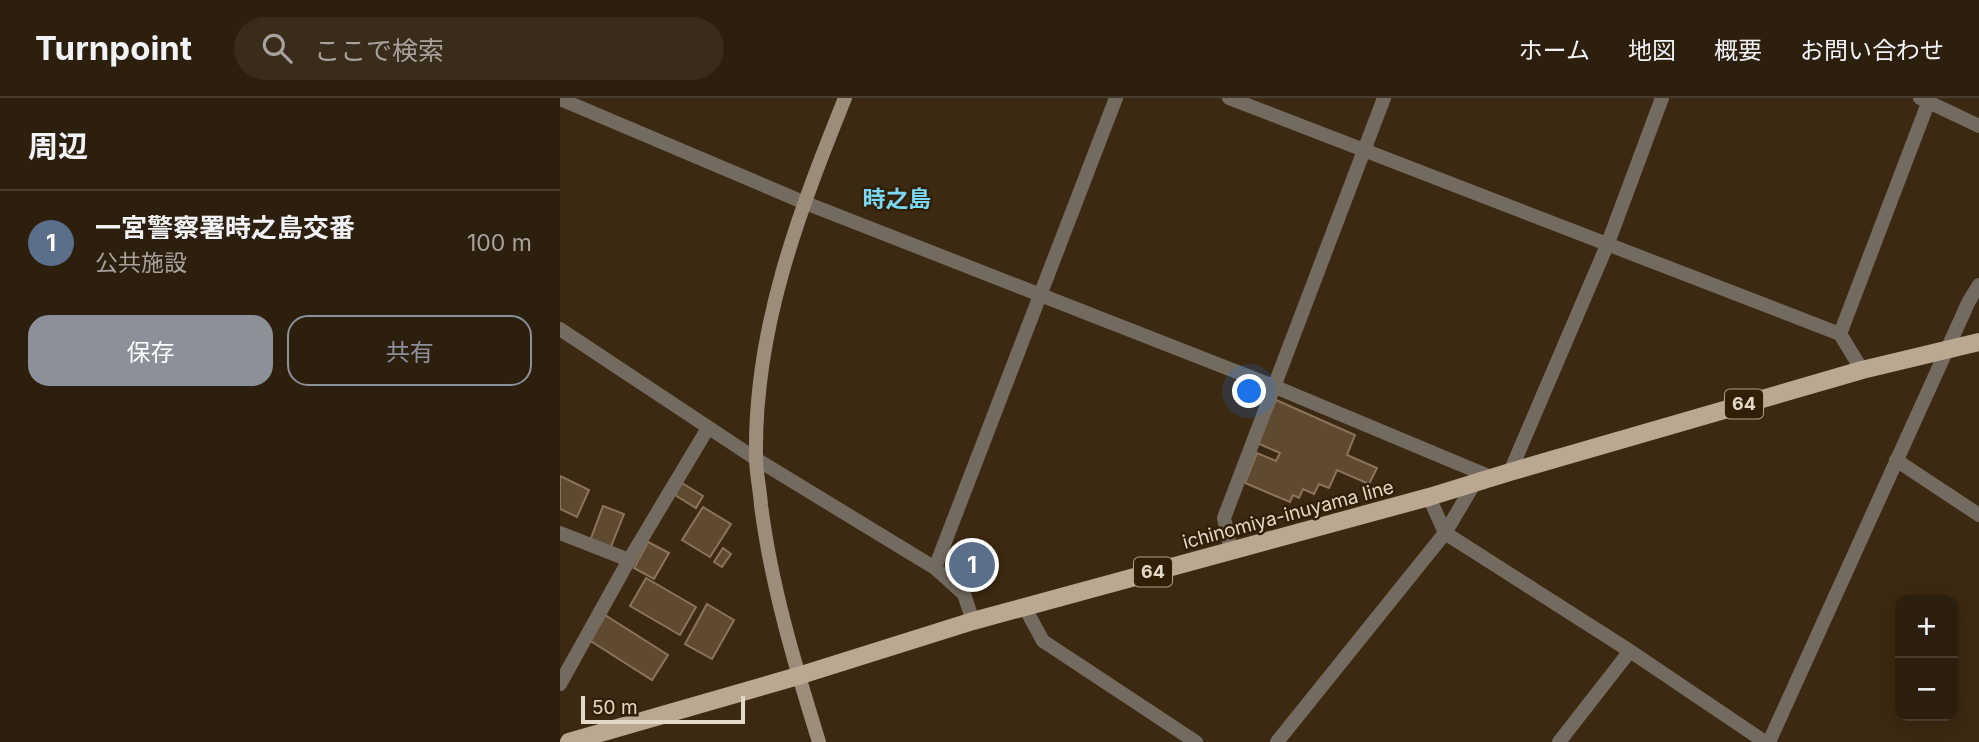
<!DOCTYPE html>
<html lang="ja">
<meta charset="utf-8">
<style>
:root{--surface:#2d1f0d;--page:#392c1b;--text:#f1f3f6;--muted:#a7a29d;--line:#483d2e;--accent:#8c9099}
body{margin:0;font-family:Inter,"Noto Sans JP",sans-serif;background:var(--page);color:var(--text)}
.controls{position:absolute;right:21px;bottom:21px;display:grid;overflow:hidden;border-radius:14px;box-shadow:0 4px 18px #0003}
.controls button{width:63px;height:63px;display:grid;place-items:center;padding:0;border:0;border-bottom:2px solid var(--line);background:var(--surface);color:var(--text);font:35px sans-serif}
.scale{position:absolute;left:21px;bottom:18px;width:164px;box-sizing:border-box;padding-left:7px;border:4px solid #e4d8c9;border-top:0;font-size:19px;line-height:24px;white-space:nowrap;color:#e4d8c9;-webkit-text-stroke:5px #312006;paint-order:stroke}
.you{position:absolute;left:690px;top:294px;width:24px;height:24px;margin:-18px;border:5px solid #fff;border-radius:50%;background:#1a73e8;box-shadow:0 0 0 10px #1a73e833}
.badge{display:grid;place-items:center;width:46px;height:46px;border-radius:50%;background:var(--accent);color:#fff;font-size:23px;font-weight:700}
.pin{position:absolute;translate:-50% -50%;border:4px solid #fff;box-shadow:0 2px 7px #0006}
.list{margin:0;padding:0;list-style:none}
h2{display:flex;justify-content:space-between;align-items:center;height:91px;margin:0;padding:0 28px;font-size:30px}
h2 small{font-size:23px;font-weight:400;color:var(--muted)}
.list li{display:grid;grid-template-columns:46px 1fr auto;gap:21px;align-items:center;box-sizing:border-box;height:105px;padding:0 28px;border-top:2px solid var(--line)}
.list b{display:block;font-size:26px;white-space:nowrap}
.list p{margin:0;font-size:23px;white-space:nowrap;color:var(--muted)}
.list em{font-size:23px;font-style:normal;color:var(--muted)}
.actions{display:flex;gap:14px;padding:21px 28px}
.actions a{flex:1;padding:16px 0;border:2px solid var(--accent);border-radius:21px;text-align:center;font-size:24px;color:var(--accent)}
.actions .main{background:var(--accent);color:#fff}
.icon{flex:none;width:38px;height:38px;fill:none;stroke:currentColor;stroke-width:2;stroke-linecap:round;stroke-linejoin:round}
.map{position:relative;flex:none;width:1419px;height:644px;overflow:hidden}
header{display:flex;align-items:center;gap:42px;box-sizing:border-box;height:98px;padding:0 35px;background:var(--surface);border-bottom:2px solid var(--line)}
header strong{font-size:33px}
nav{display:flex;gap:38px;margin-inline-start:auto;font-size:24px}
.search{width:490px;height:63px;background:var(--page);display:flex;align-items:center;gap:18px;box-sizing:border-box;padding:0 24px;border-radius:38px;color:var(--muted);font-size:26px}
main{display:flex}
aside{flex:1;background:var(--surface)}
.map>svg:first-child{display:block}
.building{fill:#5e4a31;stroke:#8a755b;stroke-width:2}
.lines{fill:none;stroke-linecap:round;stroke-linejoin:round}
.minor{stroke:#746b60;stroke-width:14}
.secondary{stroke:#9c8d7b;stroke-width:14}
.primary{stroke:#bba890;stroke-width:18}
.labels{text-anchor:middle;stroke-width:5;stroke-linejoin:round;paint-order:stroke}
.shield{fill:#312006;stroke:#aea18e;stroke-width:2}
.shield-label{font-size:18px;font-weight:bold;fill:#e4d8c9}
.street-label{font-size:19px;fill:#e4d8c9;stroke:#312006}
.quarter-label{font-size:23px;font-weight:bold;fill:#79d7f7;stroke:#312006}
</style>
<header>
<strong>Turnpoint</strong>
<div class="search"><svg class="icon" aria-label="search" viewBox="0 0 24 24"><circle cx="10" cy="10" r="6"/><path d="M15 15l6 6"/></svg>ここで検索</div>
<nav><a>ホーム</a><a>地図</a><a>概要</a><a>お問い合わせ</a></nav>
</header>
<main>
<aside>
<h2>周辺<small></small></h2>
<ul class="list">
<li><span class="badge" style="background:#5c6f8a">1</span><div><b>一宮警察署時之島交番</b><p>公共施設</p></div><em>100 m</em></li>
</ul>
<div class="actions"><a class="main">保存</a><a>共有</a></div>
</aside>
<div class="map">
<svg width="1419" height="644" viewBox="0 0 1419 644">
<rect width="100%" height="100%" fill="#3c2911"/>
<path class="building" d="M716 302 795 337 787 357 817 370 809 386 777 372 769 390 759 386 754 396 743 391 739 400 733 397 730 404 685 385 697 355 716 363 720 355 697 345Z
M0 378 29 392 17 419 0 411Z
M122 385 143 398 136 410 115 397Z
M43 408 64 416 50 451 30 443Z
M143 409 171 426 150 459 122 442Z
M88 444 109 455 94 481 74 470Z
M163 450 171 456 162 469 154 464Z
M86 480 136 509 120 537 70 508Z
M147 506 174 522 152 561 125 546Z
M45 517 108 557 92 582 29 542Z"/>
<g class="lines">
<path class="minor" d="M669 0 1280 236
M1360 0 1419 28
M0 1 243 104 713 288 933 380
M0 231 196 361 375 470 404 496 413 523
M1302 272 1280 236 1370 0
M1336 362 1419 417
M950 374 1048 145 1102 0
M869 399 885 435 1070 553 1205 644
M0 435 69 462
M671 453 664 420 824 0
M375 470 556 0
M465 510 483 543 636 644
M0 586 69 462 148 330
M717 644 885 435 914 386
M999 644 1070 553
M1209 644 1409 203 1419 187"/>
<path class="secondary" d="M259 644C235 567 211 487 201 407 200 391 196 375 196 359 194 231 238 117 285 0"/>
<path class="primary" d="M9 644 238 578 413 523 869 399 950 374 1302 272 1419 244"/>
</g>
<g class="labels">
<g class="shield">
<rect x="1165" y="291.5" width="38" height="29" rx="5"/>
<rect x="574" y="459.5" width="38" height="29" rx="5"/>
</g>
<g class="shield-label">
<text x="1184" y="312">64</text>
<text x="593" y="480">64</text>
</g>
<g class="street-label">
<text transform="translate(728 416) rotate(-15)" y="7">ichinomiya-inuyama line</text>
</g>
<g class="quarter-label">
<text x="337" y="109">時之島</text>
</g>
</g>
</svg>
<div class="controls">
<button>+</button>
<button>−</button>
</div>
<div class="scale">50 m</div>
<div class="you"></div>
<div class="pin badge" style="left:412px;top:467px;background:#5c6f8a">1</div>
</div>
</main>
